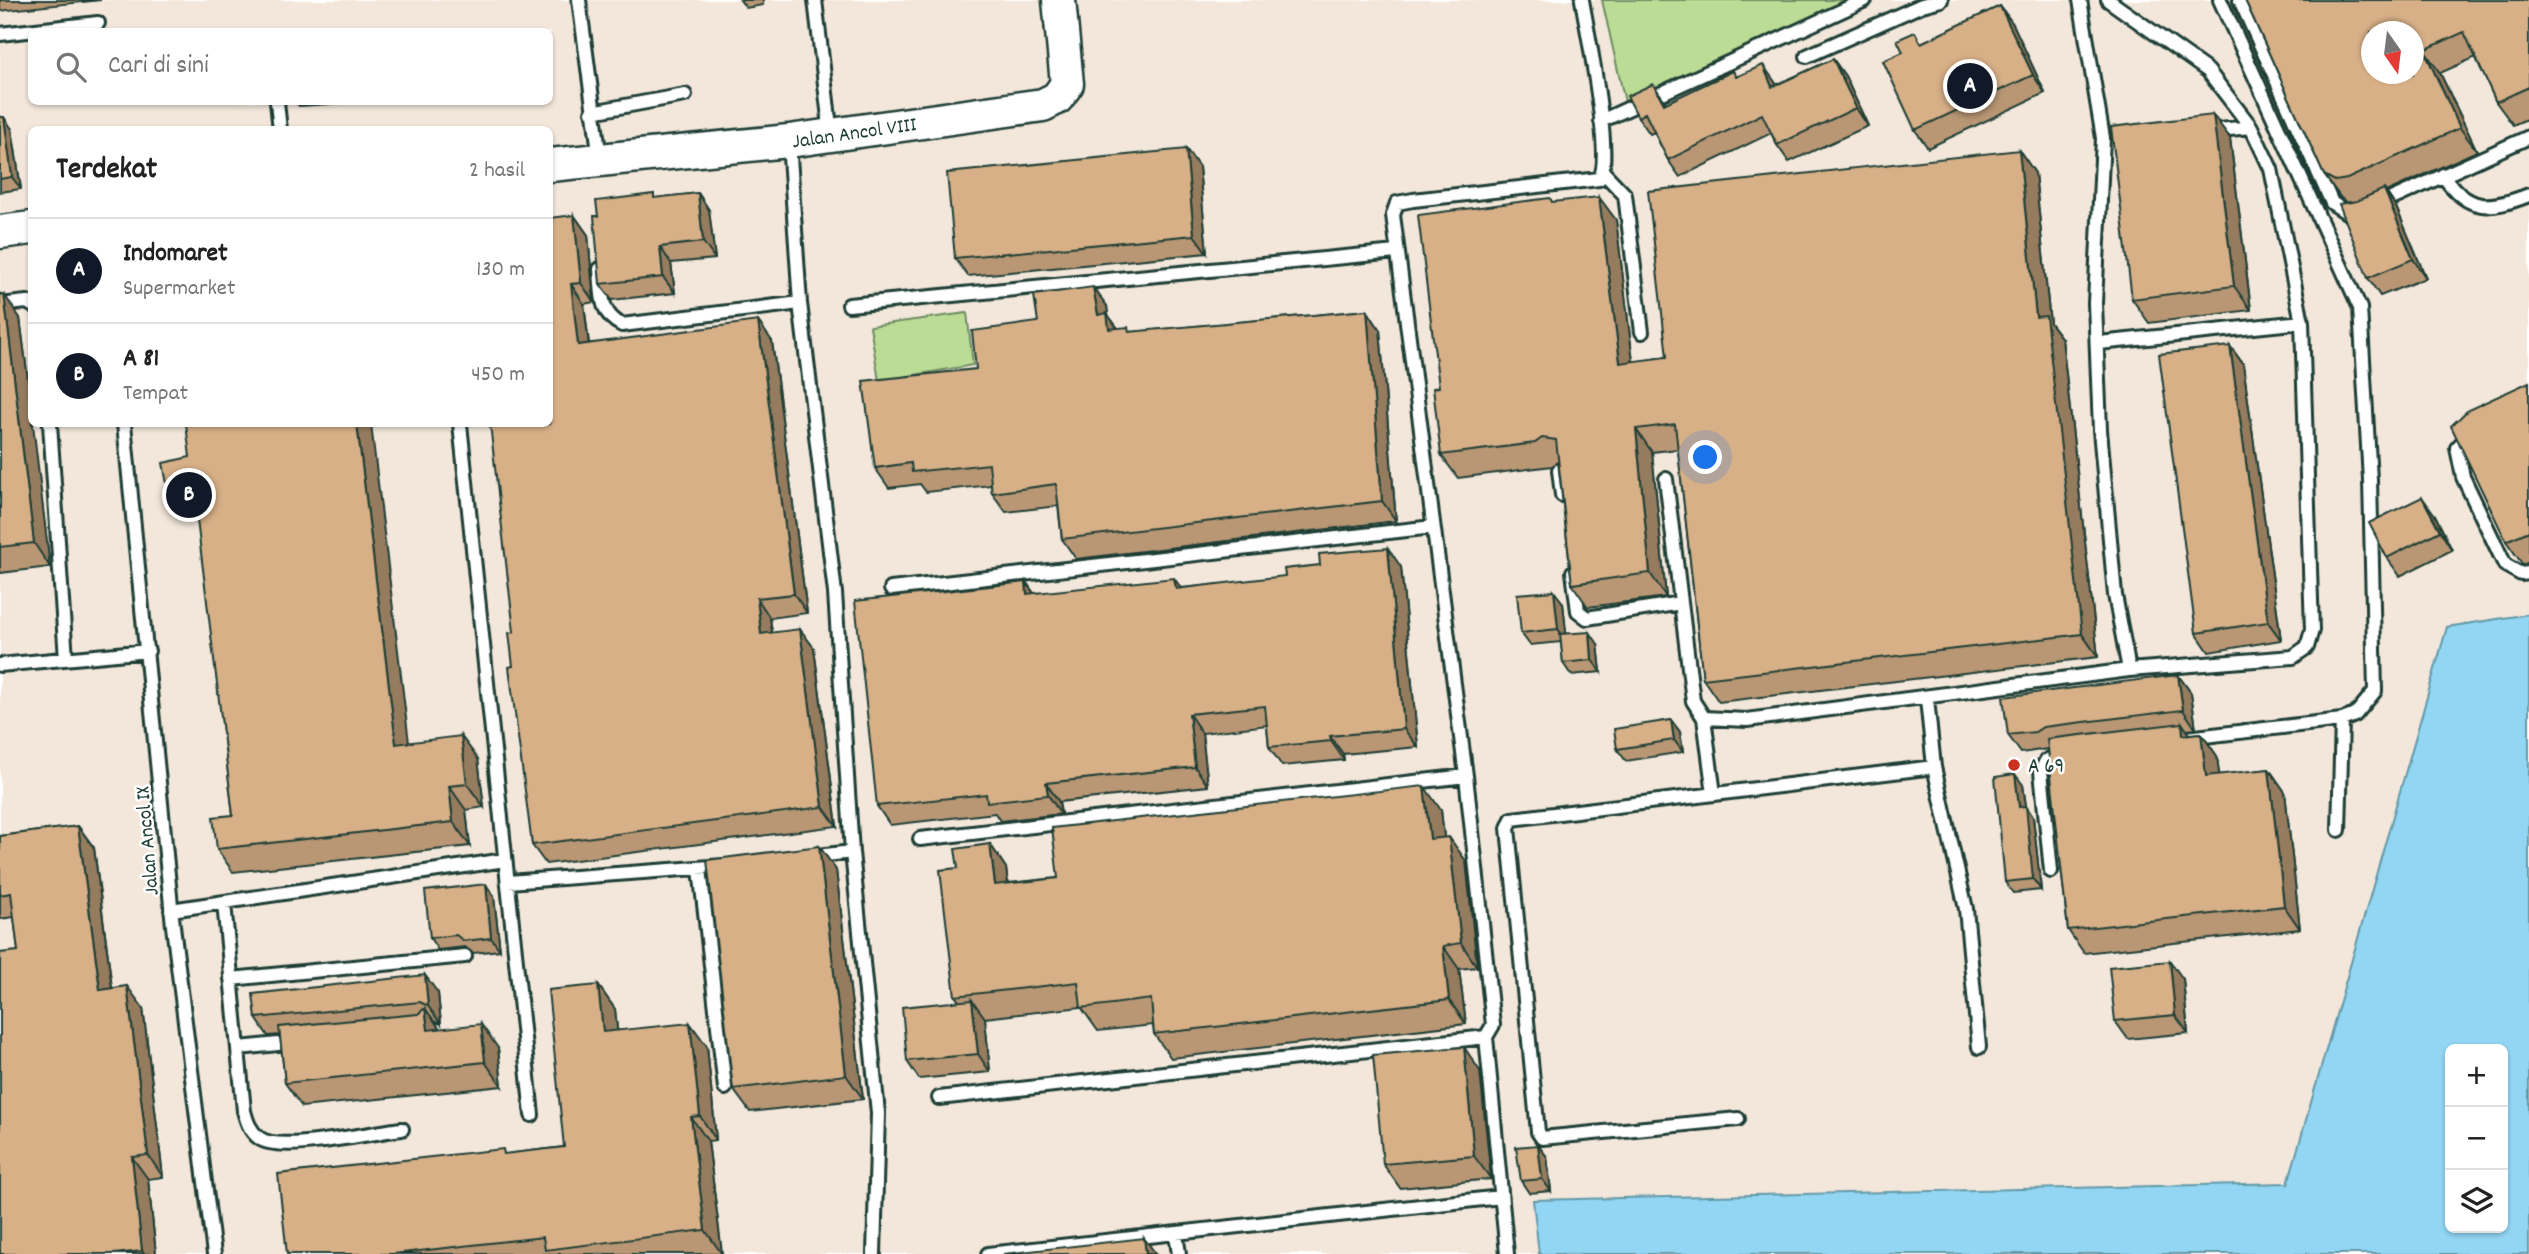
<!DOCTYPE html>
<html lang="id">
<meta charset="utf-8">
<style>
:root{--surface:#fff;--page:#f2f2f2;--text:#222;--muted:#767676;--line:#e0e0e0;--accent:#111827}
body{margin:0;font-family:Dekko,sans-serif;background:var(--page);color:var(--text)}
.controls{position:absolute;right:21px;bottom:21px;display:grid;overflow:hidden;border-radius:10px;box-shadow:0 2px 5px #0004}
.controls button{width:63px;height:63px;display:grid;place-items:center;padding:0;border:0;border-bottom:2px solid var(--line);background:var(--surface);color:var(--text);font:35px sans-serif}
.compass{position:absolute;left:2361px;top:21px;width:63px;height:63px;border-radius:50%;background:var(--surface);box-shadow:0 2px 5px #0004;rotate:166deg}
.you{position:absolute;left:1706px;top:458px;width:24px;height:24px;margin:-18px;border:5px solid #fff;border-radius:50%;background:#1a73e8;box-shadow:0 0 0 10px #1a73e833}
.badge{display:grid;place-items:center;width:46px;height:46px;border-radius:50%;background:var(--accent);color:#fff;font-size:23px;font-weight:700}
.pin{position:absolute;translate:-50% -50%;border:4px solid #fff;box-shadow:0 2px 7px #0006}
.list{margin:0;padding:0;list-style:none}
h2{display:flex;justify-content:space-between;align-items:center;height:91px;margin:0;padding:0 28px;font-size:30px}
h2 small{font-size:23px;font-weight:400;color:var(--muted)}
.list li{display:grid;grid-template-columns:46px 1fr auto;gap:21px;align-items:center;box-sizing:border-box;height:105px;padding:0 28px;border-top:2px solid var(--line)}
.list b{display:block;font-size:26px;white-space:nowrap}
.list p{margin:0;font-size:23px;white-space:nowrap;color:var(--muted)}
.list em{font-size:23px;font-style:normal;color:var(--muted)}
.icon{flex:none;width:38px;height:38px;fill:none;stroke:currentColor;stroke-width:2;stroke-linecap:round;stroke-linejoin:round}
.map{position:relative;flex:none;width:2529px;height:1254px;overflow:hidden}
.search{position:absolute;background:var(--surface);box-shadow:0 2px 5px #0004;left:28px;top:28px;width:525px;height:77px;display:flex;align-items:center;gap:18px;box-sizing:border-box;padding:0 24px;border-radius:10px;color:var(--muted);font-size:26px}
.panel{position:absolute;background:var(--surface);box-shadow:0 2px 5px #0004;left:28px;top:126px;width:525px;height:301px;border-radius:10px}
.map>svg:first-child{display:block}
.built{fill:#f3e7db;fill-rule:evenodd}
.green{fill:#bbdc95;stroke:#6d8c64;stroke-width:2}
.water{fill:#92d6f4;stroke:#6499a7;stroke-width:2;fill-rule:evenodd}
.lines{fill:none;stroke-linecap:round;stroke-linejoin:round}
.service-casing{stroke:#1f3d34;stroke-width:18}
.tertiary-casing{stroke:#1f3d34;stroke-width:37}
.service{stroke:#fff;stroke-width:12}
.tertiary{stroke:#fff;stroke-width:32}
.wall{fill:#b99775;stroke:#1f3d34;stroke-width:2}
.shaded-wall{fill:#967b5f;stroke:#1f3d34;stroke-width:2}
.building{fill:#d7b088;stroke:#1f3d34;stroke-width:2;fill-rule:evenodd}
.poi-dot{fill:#c8321e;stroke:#fff;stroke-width:2.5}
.labels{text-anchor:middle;stroke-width:5;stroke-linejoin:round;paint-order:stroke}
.street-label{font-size:21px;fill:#1f3d34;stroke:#fff}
.poi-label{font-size:21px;fill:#1f3d34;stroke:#fff;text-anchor:start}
</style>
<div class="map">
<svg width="2529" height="1254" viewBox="0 0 2529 1254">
<rect width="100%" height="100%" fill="#fff"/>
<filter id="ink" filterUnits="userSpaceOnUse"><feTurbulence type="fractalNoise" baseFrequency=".0143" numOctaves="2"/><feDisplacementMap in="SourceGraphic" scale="14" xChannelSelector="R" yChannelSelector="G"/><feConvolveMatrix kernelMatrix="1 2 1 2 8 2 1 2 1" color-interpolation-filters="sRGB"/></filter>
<g filter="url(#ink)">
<path class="built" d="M0 0H2529V614L2447 628 2288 1183 1533 1200 1539 1254H0ZM32 32H550V102H32ZM2372 32H2414V74H2372ZM32 130H550V424H32Z"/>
<path class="green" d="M1602 0H1847L1625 102Z
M967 313 973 365 879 381 870 326Z"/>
<path class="water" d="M2529 614V1254H1539L1533 1200 2288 1183 2447 627ZM2450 1049H2503V1228H2450Z"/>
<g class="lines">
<defs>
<path id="service" d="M579 0 600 159
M815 0 831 135
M2080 0 2103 138 2095 303 2100 430 2115 595 2129 670
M2108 0 2208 71 2251 127 2208 131
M2240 0 2332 203 2349 214 2356 213
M0 34 98 23
M1807 56 1922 5 1941 0
M277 102 280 130
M592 112 685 95
M1601 121 1865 0
M789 142 800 303 835 593 852 852 878 1113 874 1254
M1604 173 1625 195 1642 332
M2443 175C2468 213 2490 210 2529 195
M2376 206 2529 137
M600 269C602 292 599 314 622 325L800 303
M0 305 27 302 32 305
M849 305 1396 252
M2099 343 2302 322
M50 424 66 659
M124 424 173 926 214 1254
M460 424 532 1115
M2469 435 2457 448 2463 477 2505 565 2521 574 2529 573
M1559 470 1562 495
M1666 479 1693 701 1704 718 1747 720 2129 670 2293 657 2307 647 2312 630 2302 322 2271 169 2251 127
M1573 572 1578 611 1587 618 1681 603
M891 589 1433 527
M0 665 148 651
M1927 699 1934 767 1966 909 1979 1047
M1704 718 1714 794
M2187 738 2342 720 2355 715 2375 691 2370 480 2360 308 2220 0
M2339 830 2342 720
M920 839 1466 776
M808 857 852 852
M700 869 725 1088
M2051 871 2041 771 2046 761 2061 753
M508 882 724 866
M224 903 244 1111C247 1122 250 1131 259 1138 279 1154 373 1132 402 1129
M171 910 505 860
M231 979 465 956
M239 1048 298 1042
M939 1098 1486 1037
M1738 1119 1542 1138 1538 1132 1508 828 1512 819 1934 767
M1176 1234 1179 1254
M988 1254 1501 1197
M1507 1254 1486 1037 1493 1025 1466 776 1393 215 1397 203 1413 200 1599 179C1614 161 1587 29 1582 0"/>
<g id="tertiary">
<path id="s1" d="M550 165 789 141 1043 105 1057 98 1067 84 1059 0"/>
<path d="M0 232 32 228"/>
</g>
</defs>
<use href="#service" class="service-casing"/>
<use href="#tertiary" class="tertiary-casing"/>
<use href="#service" class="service"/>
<use href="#tertiary" class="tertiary"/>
</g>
<path class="wall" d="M0 0H101L0 11Z
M740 0H763V5L746 8Z
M2245 0H2529V118L2513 125 2496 102 2476 57 2440 73 2477 151 2386 192 2396 207 2426 278 2380 296 2368 278 2348 203 2341 198 2324 175Z
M2000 6 2013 24 2045 93 1928 148 1915 130 1923 42Z
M1833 59 1845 76 1868 126 1789 162 1777 145 1771 133 1680 177 1668 160 1654 132 1650 134 1638 117 1733 71 1737 77 1775 82 1776 85Z
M296 102H360L299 106Z
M0 117 12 129 21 189 0 192Z
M2230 138 2251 310 2149 323 2132 299Z
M1186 149 1199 167 1207 253 968 276 955 258Z
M2019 150 2035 173 2050 323 2062 339 2098 657 1719 702 1703 679 1678 449 1652 452 1666 597 1588 607 1572 584 1558 462 1552 466 1458 478 1441 455 1553 202 1616 220 1633 362 1667 357Z
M698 193 709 210 715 259 671 263 675 293 612 300 600 284 598 216 657 198Z
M574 215 588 235 594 302 584 304 589 343 772 341 807 613 770 618 772 633 814 648 837 826 546 864 532 845 514 632Z
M0 294 20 318 32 411V424L50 567 0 573Z
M1107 306 1108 315 1118 328 1132 332 1367 310 1380 330 1396 521 1076 559 1062 539 1058 506 1006 512 992 493 991 485 926 492 920 484 889 488 875 468 1038 322Z
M2230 346 2243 364 2281 640 2209 652 2196 633Z
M2529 382V562L2523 565 2506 541Z
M190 457 409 743 478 759 484 807 466 810 470 846 233 872 217 849 233 815 196 505 183 507 167 484Z
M2435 515 2452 550 2400 576 2387 558Z
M1401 567 1418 747 1343 754 1344 760 1282 766 1269 747 1267 725 1202 733 1208 786 1059 802 1061 814 1000 821 995 813 890 825 877 806 1026 582 1034 593 1181 588Z
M1563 603 1566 633 1598 644 1601 672 1571 675 1563 663 1561 642 1530 645 1521 633Z
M2178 675 2191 693 2196 729 2186 730 2190 734 2201 733 2217 756 2219 775 2269 769 2285 792 2300 929 2084 953 2068 930 2048 749 2021 753 2008 735Z
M1671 720 1680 732 1683 752 1626 761 1617 749Z
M2023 785 2026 806 2033 817 2041 890 2013 893 2005 882Z
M1441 810 1444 838 1466 861 1477 967 1459 969 1466 1024 1171 1058 1154 1034 1153 1025 1098 1031 1081 1007 985 1018 990 1072 919 1079 907 1061 959 1001 955 996 958 868 990 844 1006 868 1008 883 1058 878Z
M78 826 94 848 112 988 143 1008 163 1177 148 1179 156 1254H0L18 951 14 917 0 919V836Z
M819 846 836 870 863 1099 750 1112 733 1089Z
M494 897 500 950 473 953 465 947 438 950 430 938Z
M2183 979 2188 1033 2128 1039 2115 1021Z
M598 985 615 1009 617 1030 707 1046 716 1140 708 1141 722 1254H287L507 1154 564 1147Z
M438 993 441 1024 434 1021 440 1029 498 1048 502 1086 302 1107 285 1083 280 1035 268 1036 256 1018Z
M1480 1071 1491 1179 1400 1188 1383 1164Z
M1538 1145 1547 1157 1551 1191 1529 1193 1521 1181Z"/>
<path class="shaded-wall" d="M2000 6 2013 24 2045 93 2033 75Z
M2424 50 2440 73 2477 151 2460 128Z
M1833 59 1845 76 1868 126 1856 108Z
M1763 65 1775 82 1785 104 1772 87Z
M1653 84 1665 101 1676 122 1664 104Z
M2213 115 2230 138 2251 310 2234 286Z
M4 117 12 129 21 189 12 177Z
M1186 149 1199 167 1207 253 1194 235Z
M2019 150 2035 173 2050 323 2062 339 2098 657 2082 634 2036 317Z
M2384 189 2396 207 2426 278 2413 259Z
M698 193 709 210 715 259 703 242Z
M1599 197 1616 220 1636 387 1620 363Z
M574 215 588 235 594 302 581 283Z
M660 247 671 263 675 293 663 277Z
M571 284 584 304 591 364 578 345Z
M1093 287 1107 306 1108 315 1121 333 1123 349 1098 315Z
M4 294 20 318 32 411V424H33L50 567 34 543Z
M1367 310 1380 330 1396 521 1382 501Z
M758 321 772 341 807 613 794 594Z
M2230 346 2243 364 2281 640 2268 622Z
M357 424H371L412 768 396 744Z
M1636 429 1652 452 1666 597 1650 573Z
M2422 497 2435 515 2452 550 2440 531Z
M1388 548 1401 567 1418 747 1404 729Z
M1174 578 1187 596 1176 589Z
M1026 582 1039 601 1027 594Z
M1554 591 1563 603 1567 641 1558 629Z
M757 598 770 618 775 654 761 634Z
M800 629 814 648 837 826 823 807Z
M1590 632 1598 644 1601 672 1592 660Z
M2178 675 2191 693 2196 729 2183 710Z
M1189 714 1202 733 1208 786 1195 767Z
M1671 720 1680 732 1683 752 1674 740Z
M2182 723 2198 746 2183 735Z
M2201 733 2217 756 2222 799 2206 776Z
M461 736 478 759 484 807 467 784Z
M1330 736 1343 754 1344 760 1331 741Z
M2269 769 2285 792 2300 929 2284 906Z
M2015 774 2023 785 2026 806 2033 817 2041 890 2033 879 2019 807Z
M1046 783 1059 802 1061 814 1048 795Z
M449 786 466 810 470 846 453 822Z
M1424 786 1441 810 1447 863 1430 839Z
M78 826 94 848 115 1012 100 990Z
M1449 837 1466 861 1477 967 1461 943Z
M990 844 1006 868 1011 908 995 885Z
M819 846 836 870 863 1099 846 1075Z
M486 884 494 897 500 950 491 938Z
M1443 946 1459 969 1466 1024 1449 1000Z
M2170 961 2183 979 2188 1033 2175 1015Z
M425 975 438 993 441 1024 428 1006Z
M598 985 615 1009 620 1056 603 1032Z
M127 986 143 1008 163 1177 148 1155Z
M972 1000 985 1018 990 1072 978 1054Z
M425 1008 442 1032 428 1030Z
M690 1023 707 1046 716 1140 700 1116Z
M481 1024 498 1048 502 1086 485 1062Z
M1464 1047 1480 1071 1491 1179 1474 1156Z
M691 1117 708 1141 722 1254 705 1230Z
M1538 1145 1547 1157 1551 1191 1542 1179Z
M132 1157 148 1179 156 1254H145L142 1251Z
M1144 1238 1156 1254H1146Z"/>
<path class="building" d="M2245 0H2529V87L2496 102 2464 32 2424 50 2460 128 2347 179 2335 181 2324 175ZM2371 32H2413V74H2371Z
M2000 6 2033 75 1915 130 1883 61 1903 52 1897 40 1915 32 1921 43Z
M1833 59 1856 108 1777 145 1762 114 1668 160 1645 113 1638 117 1627 96 1653 84 1664 104 1733 71 1736 77 1763 65 1772 87Z
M2213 115 2234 286 2132 299 2111 127Z
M0 117H4L12 177 0 179Z
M1186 149 1194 235 955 258 947 173Z
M2019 150 2036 317 2046 316 2082 634 1703 679 1675 424 1636 429 1650 573 1572 584 1556 440 1542 438 1535 443 1441 455 1433 388 1439 387 1418 215 1550 198 1552 202 1599 197 1620 363 1667 357 1648 191Z
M2384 189 2413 259 2368 278 2339 204 2357 201Z
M698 193 703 242 660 247 663 277 600 284 594 216H598L596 201 654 194V198Z
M574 215 581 283 571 284 578 345 758 321 794 594 757 598 761 634 800 629 823 807 532 845 509 667 513 666 509 633 514 632 490 424H550V218Z
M1093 287 1098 315 1107 313 1109 329 1128 327 1129 332 1367 310 1382 501 1062 539 1056 484 992 493 989 464 912 472 911 463 875 468 863 381 976 369 972 331 1038 322 1034 295Z
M0 294H4L34 543 0 547Z
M2230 346 2268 622 2196 633 2159 354Z
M2529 382V531L2506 541 2451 426 2468 410Z
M186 424H357L396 744 461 736 467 784 449 786 453 822 217 849 213 817 233 815 192 479 167 484 163 463 190 457Z
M2422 497 2440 531 2387 558 2369 523Z
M1388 548 1404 729 1330 736 1331 741 1269 747 1265 706 1189 714 1195 767 1046 783 1048 795 987 802 986 794 877 806 855 601 1026 582 1027 594 1174 578 1176 589 1285 576 1284 569 1320 565 1319 554Z
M1554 591 1558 629 1521 633 1517 594Z
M1590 632 1592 660 1563 663 1560 634Z
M2178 675 2183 710 2043 727 2035 732 2008 735 2003 697Z
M1671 720 1674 740 1617 749 1614 729Z
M2182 723 2183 735 2201 733 2206 776 2269 769 2284 906 2068 930 2047 739Z
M2015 774 2019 807 2026 806 2033 879 2005 882 1995 777Z
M1424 786 1430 839 1449 837 1461 943 1443 946 1449 1000 1154 1034 1151 999 1081 1008 1078 982 955 996 940 870 958 868 955 849 990 844 995 885 1058 878 1052 828Z
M78 826 100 990 127 986 148 1155 132 1157 142 1251 114 1254H0V953L18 951 11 893 0 895V836Z
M819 846 846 1075 733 1089 707 860Z
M486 884 491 938 464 941 456 935 430 938 425 891Z
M2170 961 2175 1015 2115 1021 2109 967Z
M425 975 428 1006 420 1002 256 1018 253 994Z
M598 985 603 1032 690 1023 700 1116 691 1117 705 1230 545 1250 543 1237 393 1254H287L278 1174 503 1149 504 1154 564 1147 548 990Z
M972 1000 978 1054 907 1061 902 1007Z
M425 1008 428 1030 481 1024 485 1062 285 1083 279 1027 418 1014Z
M1464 1047 1474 1156 1383 1164 1373 1055Z
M1538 1145 1542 1179 1521 1181 1516 1147Z
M1144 1238 1146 1254H1003Z"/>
</g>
<circle class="poi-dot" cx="2014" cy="765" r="7"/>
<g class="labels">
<g class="street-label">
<text dy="7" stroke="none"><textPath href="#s1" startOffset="306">Jalan Ancol VIII</textPath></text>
<text transform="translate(146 841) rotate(-95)" y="7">Jalan Ancol IX</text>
</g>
<g class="poi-label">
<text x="2028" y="772">A 69</text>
</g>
</g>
</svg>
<div class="controls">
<button>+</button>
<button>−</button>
<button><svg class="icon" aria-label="layers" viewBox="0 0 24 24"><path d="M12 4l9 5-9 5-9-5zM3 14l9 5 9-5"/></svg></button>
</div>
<svg class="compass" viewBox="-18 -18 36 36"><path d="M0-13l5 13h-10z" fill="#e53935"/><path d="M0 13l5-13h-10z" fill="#767676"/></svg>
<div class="you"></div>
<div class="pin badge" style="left:1970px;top:86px">A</div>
<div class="pin badge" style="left:189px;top:495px">B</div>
<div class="search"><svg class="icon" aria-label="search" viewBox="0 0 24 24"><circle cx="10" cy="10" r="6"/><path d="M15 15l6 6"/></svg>Cari di sini</div>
<section class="panel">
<h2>Terdekat<small>2 hasil</small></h2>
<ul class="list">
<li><span class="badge">A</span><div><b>Indomaret</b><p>Supermarket</p></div><em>130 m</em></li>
<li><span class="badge">B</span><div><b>A 81</b><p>Tempat</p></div><em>450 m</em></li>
</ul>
</section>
</div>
